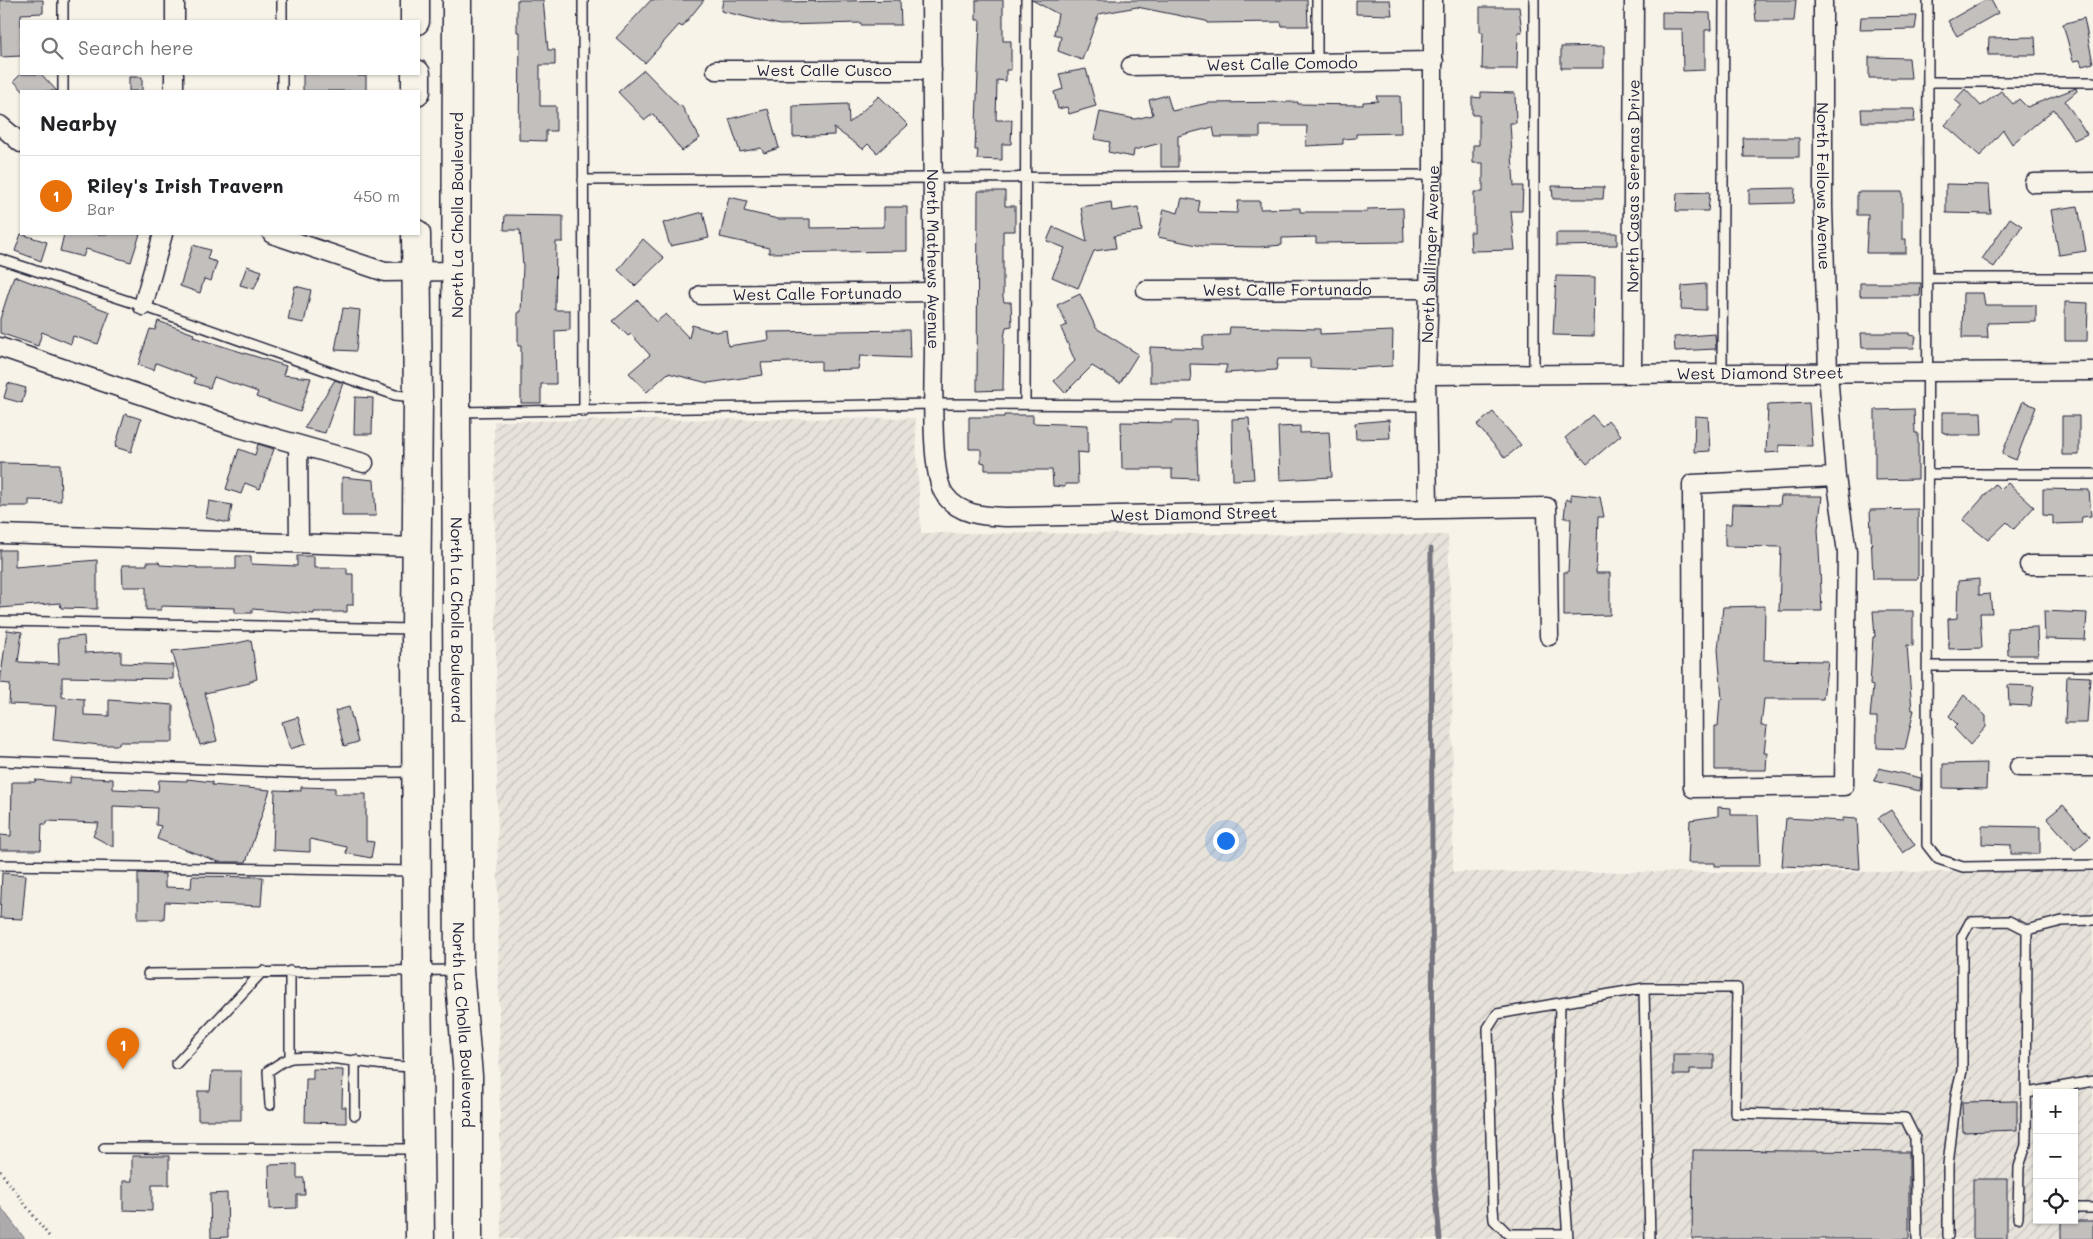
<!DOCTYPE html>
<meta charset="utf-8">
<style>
:root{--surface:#fff;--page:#f2f2f2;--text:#202124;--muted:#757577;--line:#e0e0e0;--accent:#c8321e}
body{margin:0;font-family:Mali,sans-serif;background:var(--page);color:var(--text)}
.controls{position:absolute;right:15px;bottom:15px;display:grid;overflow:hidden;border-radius:0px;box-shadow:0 1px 4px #0004}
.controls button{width:45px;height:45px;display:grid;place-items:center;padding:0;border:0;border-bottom:1px solid var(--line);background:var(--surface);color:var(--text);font:25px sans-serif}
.you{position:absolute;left:1225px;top:840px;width:18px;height:18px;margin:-12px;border:4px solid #fff;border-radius:50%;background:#1a73e8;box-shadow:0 0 0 8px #1a73e833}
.badge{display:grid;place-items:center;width:32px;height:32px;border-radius:50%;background:var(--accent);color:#fff;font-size:16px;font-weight:700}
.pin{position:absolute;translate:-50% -41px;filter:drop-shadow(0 1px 2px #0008)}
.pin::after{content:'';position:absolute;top:26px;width:18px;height:15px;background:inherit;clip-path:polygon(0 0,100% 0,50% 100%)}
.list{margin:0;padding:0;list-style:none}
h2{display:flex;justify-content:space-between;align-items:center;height:65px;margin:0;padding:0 20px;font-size:21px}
h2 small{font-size:16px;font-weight:400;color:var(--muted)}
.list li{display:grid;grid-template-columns:32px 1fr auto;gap:15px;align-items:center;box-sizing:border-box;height:80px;padding:0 20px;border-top:1px solid var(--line)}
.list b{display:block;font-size:19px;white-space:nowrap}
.list p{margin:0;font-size:16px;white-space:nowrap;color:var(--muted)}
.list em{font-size:16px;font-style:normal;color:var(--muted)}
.icon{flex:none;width:28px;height:28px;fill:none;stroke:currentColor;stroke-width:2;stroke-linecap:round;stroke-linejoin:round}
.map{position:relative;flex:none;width:2093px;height:1239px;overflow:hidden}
.search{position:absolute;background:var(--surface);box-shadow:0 1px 4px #0004;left:20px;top:20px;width:400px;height:55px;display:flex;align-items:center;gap:12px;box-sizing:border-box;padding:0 18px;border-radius:0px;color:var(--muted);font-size:19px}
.panel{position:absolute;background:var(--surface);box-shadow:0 1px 4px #0004;left:20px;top:90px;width:400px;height:145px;border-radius:0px}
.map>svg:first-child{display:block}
.industrial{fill:url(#industrial-furrows);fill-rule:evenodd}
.water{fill:#aeabad;stroke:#76747f}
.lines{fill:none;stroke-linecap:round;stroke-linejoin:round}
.stream{stroke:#76747f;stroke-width:5}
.building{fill:#c2bfbd;stroke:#22223b}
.lane-casing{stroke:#22223b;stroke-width:12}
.street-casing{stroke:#22223b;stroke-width:21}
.primary-casing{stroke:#22223b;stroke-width:31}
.path{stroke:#22223b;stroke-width:3;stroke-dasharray:1 4;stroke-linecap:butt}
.lane{stroke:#f7f3e8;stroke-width:9}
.street{stroke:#f7f3e8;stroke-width:18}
.primary{stroke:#f7f3e8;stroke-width:28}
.labels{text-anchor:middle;stroke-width:4.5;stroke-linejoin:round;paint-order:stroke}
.street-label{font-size:16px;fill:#22223b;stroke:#f7f3e8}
</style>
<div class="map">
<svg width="2093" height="1239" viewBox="0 0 2093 1239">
<defs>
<pattern id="industrial-furrows" width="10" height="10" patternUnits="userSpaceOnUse" patternTransform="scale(1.25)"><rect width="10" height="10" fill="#e7e3db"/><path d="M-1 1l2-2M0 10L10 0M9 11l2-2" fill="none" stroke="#c6c2bd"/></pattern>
</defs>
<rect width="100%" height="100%" fill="#f7f3e8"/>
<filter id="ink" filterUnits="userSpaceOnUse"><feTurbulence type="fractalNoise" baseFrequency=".02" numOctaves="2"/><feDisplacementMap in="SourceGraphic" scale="10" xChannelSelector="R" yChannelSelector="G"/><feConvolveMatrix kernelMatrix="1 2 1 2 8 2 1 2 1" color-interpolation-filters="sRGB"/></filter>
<g filter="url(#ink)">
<path class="industrial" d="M915 418 921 533 1448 535 1452 645 1453 872H2093V1239H501L494 421ZM2037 1093H2074V1220H2037Z"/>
<path class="water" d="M0 1206 22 1235 25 1239H0Z"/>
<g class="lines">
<path class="stream" d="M1431 549 1433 1165 1440 1239"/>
</g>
<path class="building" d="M0 0H43V13L21 14V56L1 57Z
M517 0H543L548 50H555V65H540V106H556V131H546V141L519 140 520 32H517Z
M651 0H704L682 27 679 25 645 63 616 38Z
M723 0H781V2L900 0 901 25H861V23L780 25 721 11Z
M976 0H1003V41H1011V70H1006V81L997 80 996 120H1012L1011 144H1002V160L977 159 978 150H975L980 20H976Z
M1032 0H1307L1308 26H1282L1281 22 1207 23 1206 21 1137 7 1099 14 1082 60 1058 51 1061 37 1054 34 1058 14Z
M1356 0H1390L1392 15 1356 14Z
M1754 0H1796L1794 21H1756Z
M1985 0H1991L1998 13 1957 36 1948 21Z
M1480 7H1519L1522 32H1518L1517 69H1482L1483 32H1480Z
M1662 12 1710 13 1711 30H1705V70L1683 71 1682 29H1662Z
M1917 16 1915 29 1860 30 1861 17Z
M2084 18 2093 63 2082 66 2080 60 2073 61 2063 24Z
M2035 37 2036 55H1988L1989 38Z
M1604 46V68H1561V47Z
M1869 57 1909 58 1911 78H1869Z
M1086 69 1096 106 1069 114 1067 107 1058 109 1054 92 1063 89 1059 74Z
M644 70 679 106 681 105 700 138 682 151 653 114 645 120 618 92Z
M21 74H41L57 91H23L14 81Z
M303 74H358V76H366V91H303Z
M129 77H142V91H129Z
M2076 88 2077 91 2065 101 2087 134 2074 140 2054 109 2012 144 2003 130 1980 156 1945 125 1962 106 1955 100 1965 89 1981 106 2001 91 2013 104 2019 99 2027 107Z
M1481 92 1515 93 1516 123H1510L1514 186H1523L1522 211H1511L1515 250 1471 251 1470 232H1474V192H1483V163H1473V145H1479V115H1472V97L1481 98Z
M1167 95 1172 111 1208 103 1298 102V104L1363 105V102L1378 101 1376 96H1400L1401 133 1356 134V138L1343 139V144L1306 146 1307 126H1260V137H1215L1213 127 1178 136V167H1161V143L1134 150 1133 157 1108 152 1110 142 1094 139 1100 112 1135 119 1153 115 1149 100Z
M879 96 908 125 877 153 868 144 863 149 834 128V135L793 137V106L848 104 849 123Z
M768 109 779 148 764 153 761 148 740 152 729 119Z
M1861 109H1915L1914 122H1862Z
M1743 138H1799V157H1744Z
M1946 184 1989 185 1991 214 1946 213Z
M1552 186 1604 187 1603 199H1553Z
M1795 188 1794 203 1749 204V189Z
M978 191H1005V206H1015V231H1003V297L1004 302H1011L1012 326 1006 327 1004 338 1003 390 977 391Z
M1710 192 1708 211H1676L1677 193Z
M1857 192H1902V239H1906V253H1866L1868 215H1857Z
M729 197 747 201 744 211 778 219H810V228L884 227V207H907V251L769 253V248L720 237Z
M1182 198 1200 201 1198 212 1237 213 1238 201H1260V209L1300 208V212H1367V209L1403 208 1404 242 1316 243V237L1282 238V245L1260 247 1202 246 1158 237 1164 209 1178 213Z
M1111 202 1112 211 1138 207 1142 231 1114 236 1116 248 1094 251 1078 288 1052 277 1065 248 1047 241 1053 227 1087 242 1081 207Z
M2078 206 2086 251 2059 255 2051 210Z
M703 212 709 238 670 246 663 223Z
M505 215 563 216V242H556L555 310H570V330L555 331 556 384H541V403H521V346H518V312H521L523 266 520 230H504Z
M2010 218 2022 226 1994 267 1982 259Z
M1556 233H1617V245L1556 246Z
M21 234 47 242 41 261 15 251Z
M64 234H140L131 262 86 249 83 257 60 251Z
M643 239 664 258 635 286 618 270Z
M193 245 210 250 207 259 217 262 211 281 204 279 200 293 180 286Z
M247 266 262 271 254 289 240 285Z
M14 276 110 312 98 344 73 336 71 344 42 332 38 346 0 333V319Z
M1556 276 1595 277 1594 336 1553 335Z
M1860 283H1921L1920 296H1860Z
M1706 284V310L1681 309 1682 286Z
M295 286 311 290 304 323 288 320Z
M1963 293H1983L1985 305H2036V322L1987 323 1988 338H1962Z
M1080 294 1096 328 1138 354 1120 383 1092 366 1065 393 1054 381 1075 361 1061 328 1067 325 1057 305Z
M638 300 656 322 666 314 689 338 692 325 716 332 726 330 728 346 769 340 768 332 909 330 910 358 860 356 858 369 821 370V361L761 363 763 375 708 383 668 373 647 392 629 373 650 355 631 334 628 336 613 321Z
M2065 302 2088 303 2087 341H2065Z
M343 308 360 310 356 351 335 350Z
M158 321 194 334 193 337 286 366 283 375 311 378 300 412 256 397 258 392 214 377 210 388 194 383 196 378 156 363 154 370 138 365 150 329 155 330Z
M1230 327 1320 329V334L1393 331 1392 366 1346 369 1310 368V359H1278L1276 370 1225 373 1227 365 1190 364 1191 382H1150V347L1203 349V336L1229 335Z
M1861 333H1909V335L1916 336 1914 348H1862Z
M1715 334 1716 349 1675 351 1674 337Z
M335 380 343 383 325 433 304 428Z
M8 383 26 388 22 403 4 398Z
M355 397 373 398 372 434H354Z
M2023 401 2036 407 2016 460 2002 454Z
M1809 403 1812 446 1779 445V452L1766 453 1768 405Z
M1914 409 1915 433H1918V479L1875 480V410Z
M1493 412 1521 445 1505 458 1477 425Z
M1942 412H1981L1982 435H1951L1942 432Z
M125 414 141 419 131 452 115 447Z
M1004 415H1033V423L1088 425V453L1077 452 1078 484H1065V487L1053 486 1052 470H985V463L981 462V449H969V417H1004Z
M1592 415 1602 426 1608 420 1621 435 1587 464 1565 438Z
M1695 416 1708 417 1710 451 1694 452Z
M2062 416H2079V455H2062Z
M1249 418 1254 479 1233 480 1232 419Z
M1389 420 1390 438 1356 439 1355 423Z
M1172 421H1196L1198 479 1172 478V469H1122L1121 422 1172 423Z
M1300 426V433L1329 432 1332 477 1280 480 1278 427Z
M258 444 274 449 260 489 245 483 241 494 226 489 239 449 255 455Z
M0 463 60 464 61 501 29 500V506H0Z
M342 477 374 480 376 516H342Z
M2008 483 2034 507 2014 529 2007 522 1988 540 1963 520 1995 484 2001 490Z
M2043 489 2089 490 2091 516 2082 517 2081 523 2053 524V516L2043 515Z
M1571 494 1600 497 1604 517H1598L1596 573H1610V615L1564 616V572H1568L1571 518H1564L1566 499 1571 501Z
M1781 496H1822L1818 529 1822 611H1779L1781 547 1725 546V524H1731L1732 504 1780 505Z
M209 501 232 505 229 523 206 518Z
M1918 509V579H1873L1870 510Z
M0 550H15V567L97 560V609L61 608 60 603 0 608Z
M236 556H251V564L297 566V556H314V568H347V574H353V605H347V612H314V614L252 609V613H235V608L161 606V610H146V587H123L122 565H147V562H159L160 565 197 567V569H236Z
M1979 579V595L1990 594 1992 613H1980L1982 648 1949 649 1948 619 1957 618 1958 581Z
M1765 606 1764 660 1828 661 1823 699H1764L1761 726H1767L1764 753H1767L1766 770H1715V726H1718L1720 700 1722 699 1718 649 1723 607Z
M1873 611H1913V646L1907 645 1912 710H1914L1905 749 1877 748V717H1870L1873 686 1870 685 1873 637H1875Z
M2044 611 2087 613 2085 640 2045 639Z
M2037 627 2038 655H2008L2007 628Z
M7 630 22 632 18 662 59 664 58 639 84 636 85 653 121 651V663L173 665V679L62 677V697L84 699V715L109 716V700L173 705V742H119V745H100L53 740 56 706 9 704 10 684 0 683Z
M251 640 257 679 250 681V683L205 693 217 741 200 745 172 651 233 644Z
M2067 676 2090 677 2087 723H2065Z
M2008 685 2034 686 2031 706 2009 705Z
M1964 695 1986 716V727L1970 745 1954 728 1957 724 1949 716Z
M349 707 358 742 344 746 335 711Z
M298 717 306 744 290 749 282 722Z
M1987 763 1986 789 1943 788V764Z
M1879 768 1921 778 1920 791 1874 781Z
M70 777 113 779V789L158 791 159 780 187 781V779L212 782V785L270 790 246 862H219L157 839 161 826 156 825 157 808 113 806V847L93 836 99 823 47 821V824H42L41 850H0V835L11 836 12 782H35V780L70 783Z
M301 787 335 788V794H366V841L374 842 371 858 346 853 347 847 310 839V852L273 850 275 790 301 791Z
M2063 805 2090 837 2075 850 2047 818Z
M1718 807 1731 808V815H1758L1760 866H1715V863H1688L1690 820 1718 816Z
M1891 810 1915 845 1903 853 1878 818Z
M1786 818 1843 821V818L1857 819 1860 869 1782 866Z
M1982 826 2040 827V854H2011V845L1982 844Z
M2 873 26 875 22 919 0 918Z
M138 873 165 874V887L191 888 192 876 263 877 261 906 165 902 164 919H138Z
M1673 1054H1714V1069H1690V1075H1673Z
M313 1069 343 1070 342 1107H346V1123L305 1122 306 1079H313Z
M212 1071H241V1120H198V1091H210Z
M2017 1101V1130L1963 1132 1962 1102Z
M1693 1150 1909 1152V1239H1692Z
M132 1156H169V1185H152V1211L123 1210V1181H132Z
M297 1164V1178H304L305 1195H297V1208L270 1209 269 1165Z
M1973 1179H2007V1239H1973Z
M227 1193 228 1237 211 1238 210 1194Z
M2061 1221H2093V1239H2061Z"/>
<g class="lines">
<defs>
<path id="lane" d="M282 0V21
M583 0 584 412
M1317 0V65
M1534 0V374
M1928 0 1927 845 1938 859 1963 867 2093 865
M63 21V0
M282 74V91
M1929 82H2093
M63 91V74
M583 180 1433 175
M0 259 143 306 395 395 414 397
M1929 278H2093
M1722 373 1724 0
M1025 403 1026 0
M459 412 934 404 1426 406
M1929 474H2093
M0 621 412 629
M1928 666H2093
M0 761 300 773 413 772
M0 865 414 871
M2027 930 2062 921 2093 920
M148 974 456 970
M1560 1003 1497 1014 1488 1028 1493 1208 1494 1220 1508 1234H1567
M290 1058V971
M355 1060V1115
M176 1064 263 971
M2027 1093 2093 1081
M270 1105 268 1071C275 1067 284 1059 292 1058 333 1054 374 1067 415 1067
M104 1148 416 1149
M2074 1208H2093
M1948 1236V1165L1956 1095 1962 1071V937L1970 922 2009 921 2027 930 2026 1145 2019 1167 2018 1218
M1568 1239 1558 1094 1560 1003 1644 988
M1650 1239 1644 988H1737L1735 1113 1905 1118 1915 1138 1917 1239"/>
<g id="street">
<path id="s1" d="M931 0C933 116 933 232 934 348 934 378 929 474 945 495 959 515 984 516 1006 517L1547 507 1549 636"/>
<path id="s2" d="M1823 0V206L1828 372 1836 477 1847 552 1844 786 1693 788 1692 484 1836 477"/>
<path d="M175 21V0"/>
<path id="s3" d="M1131 66 1434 61"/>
<path id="s4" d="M716 70H932"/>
<path d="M174 91V74"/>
<path d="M0 125 21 143"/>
<path d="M2034 183 2093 182"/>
<path d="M272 234 385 272 456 271"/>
<path id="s5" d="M1146 290 1429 289"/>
<path id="s6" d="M701 295 933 292"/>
<path d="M143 306 163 234"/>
<path d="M0 347 236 427 364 463"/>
<path id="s7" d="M1632 374 1634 0"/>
<path id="s8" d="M1426 375 2093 371"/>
<path d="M298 446 299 542"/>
<path id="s9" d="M1428 508 1426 375 1433 175V0"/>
<path d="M0 534 417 547"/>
<path d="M2029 565H2093"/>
<path d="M2019 767H2093"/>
</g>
<g id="primary">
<path d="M415 0V21"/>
<path id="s10" d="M457 0 456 412 459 970 468 1076V1239"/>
<path d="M416 74V91"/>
<path d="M416 234 418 398 416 629 417 969 420 1239"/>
</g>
</defs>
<use href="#lane" class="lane-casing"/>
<use href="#street" class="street-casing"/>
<use href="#primary" class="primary-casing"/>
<path class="path" d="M0 1171 51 1239"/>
<use href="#lane" class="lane"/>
<use href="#street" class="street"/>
<use href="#primary" class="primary"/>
</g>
</g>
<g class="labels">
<g class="street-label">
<text dy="6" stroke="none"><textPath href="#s3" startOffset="151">West Calle Comodo</textPath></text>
<text dy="6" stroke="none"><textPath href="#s4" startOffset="108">West Calle Cusco</textPath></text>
<text dy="6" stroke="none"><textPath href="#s2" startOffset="186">North Fellows Avenue</textPath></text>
<text dy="6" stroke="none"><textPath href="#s7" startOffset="188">North Casas Serenas Drive</textPath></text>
<text transform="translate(457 215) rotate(-90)" y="6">North La Cholla Boulevard</text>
<text dy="6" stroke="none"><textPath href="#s9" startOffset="254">North Sullinger Avenue</textPath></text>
<text dy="6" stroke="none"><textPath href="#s1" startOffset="259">North Mathews Avenue</textPath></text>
<text dy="6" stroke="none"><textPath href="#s5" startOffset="141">West Calle Fortunado</textPath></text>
<text dy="6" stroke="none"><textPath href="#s6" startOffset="116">West Calle Fortunado</textPath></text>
<text dy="6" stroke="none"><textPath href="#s8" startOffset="334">West Diamond Street</textPath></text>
<text dy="6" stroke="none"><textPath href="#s1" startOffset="752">West Diamond Street</textPath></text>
<text dy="6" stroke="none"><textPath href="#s10" startOffset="620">North La Cholla Boulevard</textPath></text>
<text dy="6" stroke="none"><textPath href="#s10" startOffset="1025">North La Cholla Boulevard</textPath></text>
</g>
</g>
</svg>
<div class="controls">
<button>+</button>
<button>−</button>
<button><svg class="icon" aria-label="locate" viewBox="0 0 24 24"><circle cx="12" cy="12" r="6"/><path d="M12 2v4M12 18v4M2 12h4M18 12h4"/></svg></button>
</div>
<div class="you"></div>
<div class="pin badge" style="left:123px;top:1069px;background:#e8710a">1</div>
<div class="search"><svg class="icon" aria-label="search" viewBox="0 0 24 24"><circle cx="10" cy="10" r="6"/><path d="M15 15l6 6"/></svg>Search here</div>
<section class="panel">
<h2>Nearby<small></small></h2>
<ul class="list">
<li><span class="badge" style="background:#e8710a">1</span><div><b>Riley's Irish Travern</b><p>Bar</p></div><em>450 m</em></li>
</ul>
</section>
</div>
